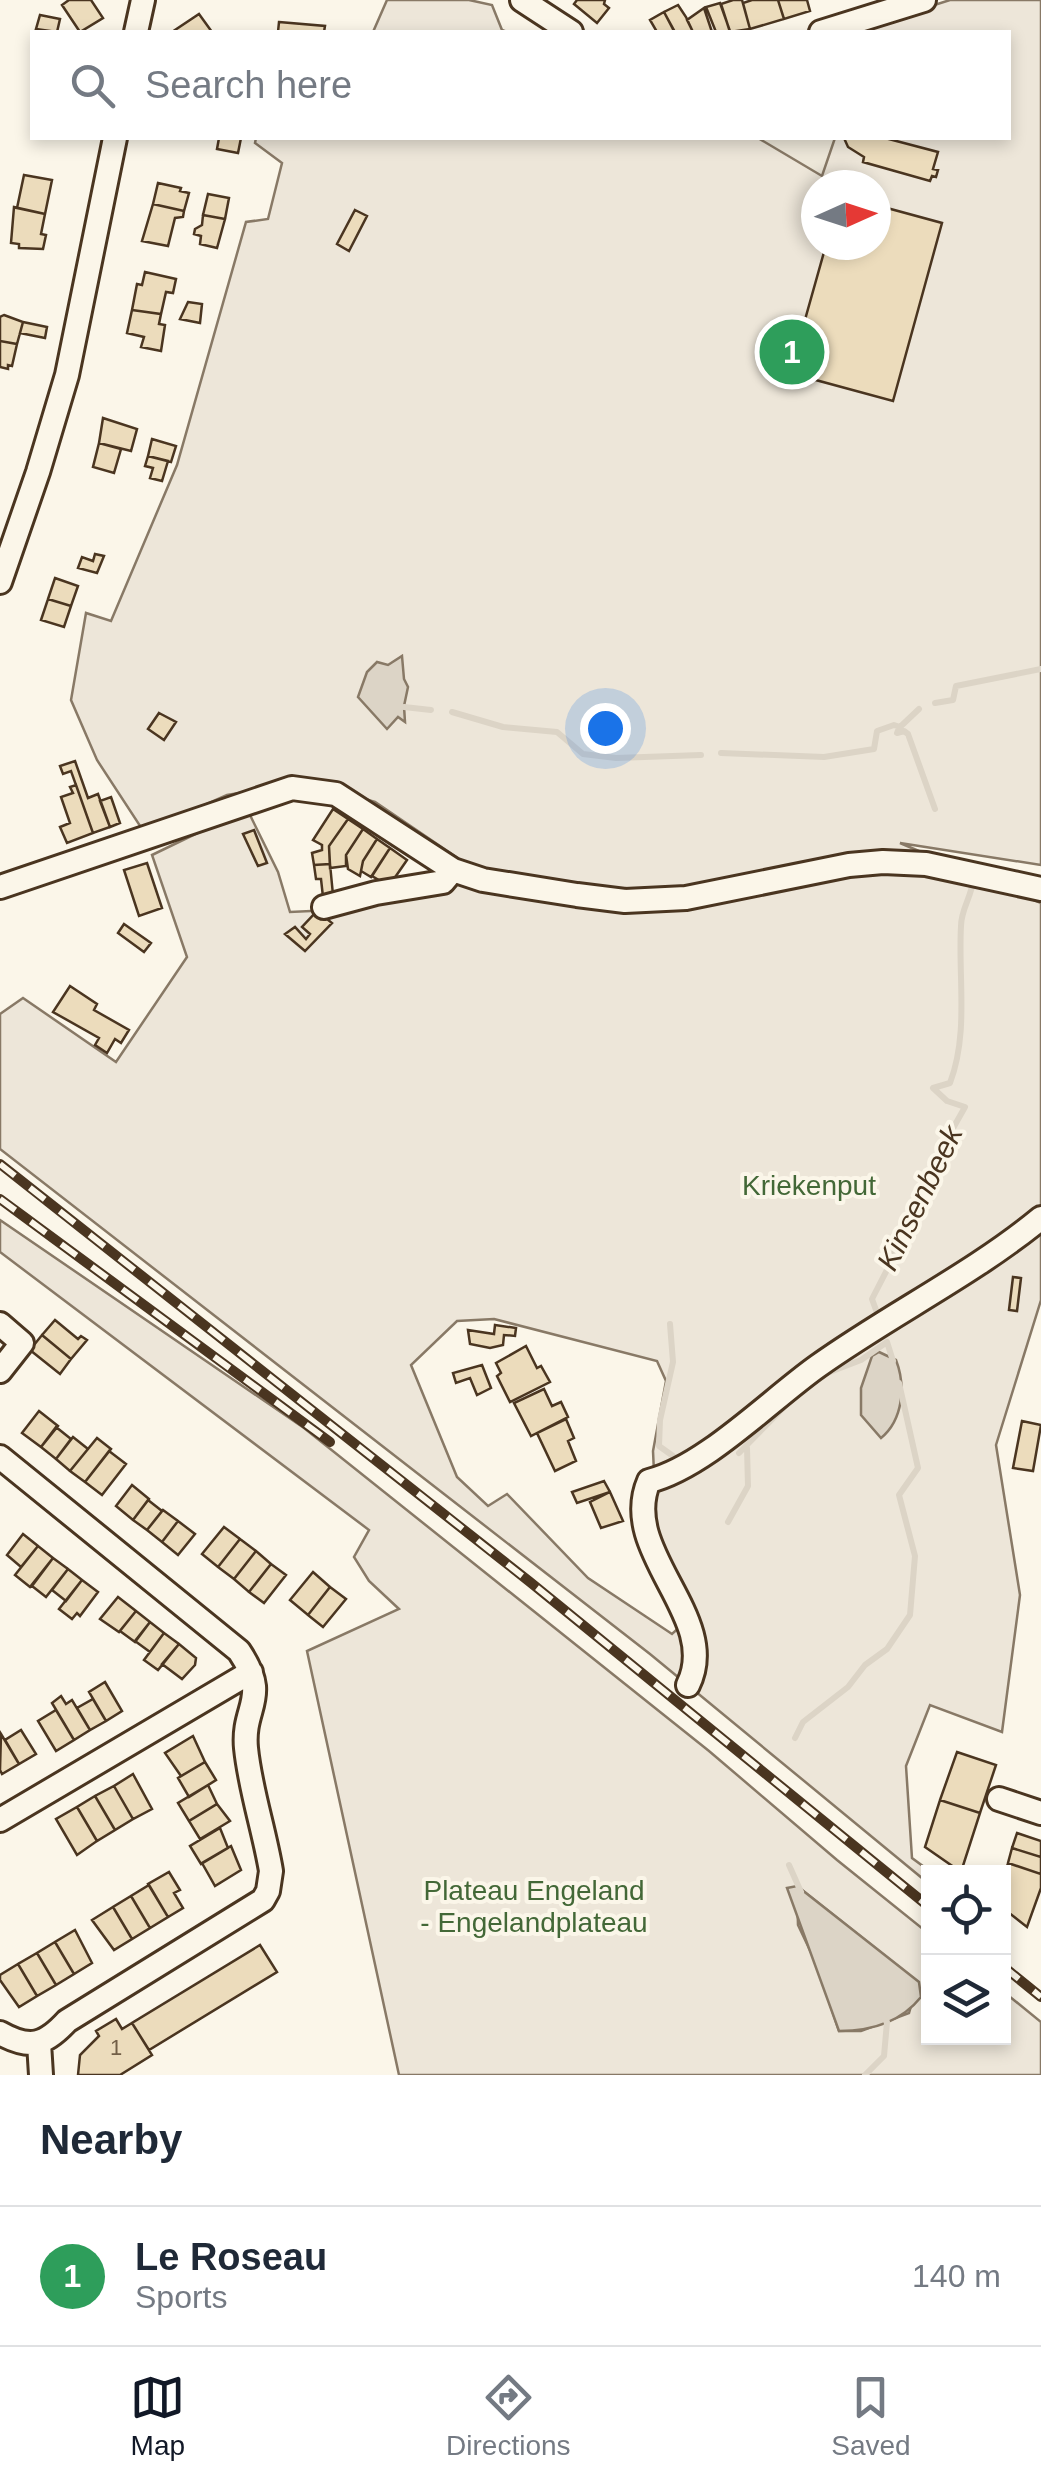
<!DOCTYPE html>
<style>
:root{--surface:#fff;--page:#f2f2f3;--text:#1f2937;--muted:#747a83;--line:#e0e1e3;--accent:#111827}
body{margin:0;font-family:Helvetica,sans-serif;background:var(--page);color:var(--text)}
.controls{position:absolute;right:30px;bottom:30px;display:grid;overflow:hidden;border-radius:0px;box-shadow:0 5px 15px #0003}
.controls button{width:90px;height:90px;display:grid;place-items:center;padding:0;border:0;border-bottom:2px solid var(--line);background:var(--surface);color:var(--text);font:50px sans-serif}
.compass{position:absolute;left:801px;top:170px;width:90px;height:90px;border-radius:50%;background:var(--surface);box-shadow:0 5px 15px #0003;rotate:87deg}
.you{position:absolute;left:605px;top:728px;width:35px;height:35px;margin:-25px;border:8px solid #fff;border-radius:50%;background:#1a73e8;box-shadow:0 0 0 15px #1a73e833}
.badge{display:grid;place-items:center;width:65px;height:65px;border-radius:50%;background:var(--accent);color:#fff;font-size:32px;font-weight:700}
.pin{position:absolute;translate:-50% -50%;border:5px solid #fff;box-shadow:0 2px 10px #0006}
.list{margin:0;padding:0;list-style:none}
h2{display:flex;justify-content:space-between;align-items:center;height:130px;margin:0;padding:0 40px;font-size:42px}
h2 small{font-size:32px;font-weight:400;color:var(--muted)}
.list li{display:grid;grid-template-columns:65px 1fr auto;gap:30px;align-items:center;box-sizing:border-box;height:140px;padding:0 40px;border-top:2px solid var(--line)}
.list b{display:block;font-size:38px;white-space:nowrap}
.list p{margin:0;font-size:32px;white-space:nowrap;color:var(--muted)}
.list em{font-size:32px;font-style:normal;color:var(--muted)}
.icon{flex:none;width:55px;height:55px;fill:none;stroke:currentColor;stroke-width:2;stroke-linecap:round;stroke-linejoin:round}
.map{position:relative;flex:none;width:1041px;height:2075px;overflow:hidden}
.search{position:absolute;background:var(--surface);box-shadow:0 5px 15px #0003;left:30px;right:30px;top:30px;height:110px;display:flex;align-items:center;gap:25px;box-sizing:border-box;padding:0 35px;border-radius:0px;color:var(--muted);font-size:38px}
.sheet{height:270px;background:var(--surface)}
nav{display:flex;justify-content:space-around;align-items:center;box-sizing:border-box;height:140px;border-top:2px solid var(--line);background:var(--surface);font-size:28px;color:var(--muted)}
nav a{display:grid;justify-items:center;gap:5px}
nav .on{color:var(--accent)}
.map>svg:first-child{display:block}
.green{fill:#ede6d9;stroke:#887966;stroke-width:2.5;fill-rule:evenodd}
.parking{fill:#ede7d9;stroke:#887966;stroke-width:2.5}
.water{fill:#dcd4c6;stroke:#887966;stroke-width:2.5}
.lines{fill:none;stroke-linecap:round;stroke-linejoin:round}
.stream{stroke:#dcd4c6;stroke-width:6}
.building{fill:#ecdcbc;stroke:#4a3520;stroke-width:2.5}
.minor-casing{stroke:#4a3520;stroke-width:28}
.minor{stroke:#fbf6e9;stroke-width:22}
.rail-casing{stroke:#4a3520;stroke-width:10}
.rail{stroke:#fbf6e9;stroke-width:6;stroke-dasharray:19;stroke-linecap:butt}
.labels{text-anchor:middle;stroke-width:8;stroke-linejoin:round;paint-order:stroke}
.number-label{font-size:22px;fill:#725f47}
.park-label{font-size:28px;fill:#436837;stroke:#fbf6e9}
.water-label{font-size:30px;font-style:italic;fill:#4a3520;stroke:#fbf6e9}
</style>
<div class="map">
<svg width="1041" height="2075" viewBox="0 0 1041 2075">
<rect width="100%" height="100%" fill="#fbf6e9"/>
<path class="green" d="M387 0H469L492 5 502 30 507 32H373Z
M950 0H1041V865L900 843 1041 903V1300L996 1445 1020 1595 1002 1732 930 1705 906 1766 912 1858 931 1872 928 1883 650 1654 0 1149V1014L23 998 116 1062 187 957 152 855 247 809 278 872 290 912 333 910 471 867 375 802 307 782 227 795 144 832 97 760 71 700 86 613 111 621 177 465 246 222 268 219 282 163 255 143 256 138H1008V32H850ZM816 185H876V245H816ZM494 1319 657 1361 666 1381 653 1451 657 1536 692 1616 672 1634 588 1578 507 1494 488 1506 457 1477 411 1365 457 1321Z
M0 1220 304 1428 709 1751 837 1860 928 1933V2038H1004V1992L1041 2022V2075H399L307 1651 399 1609 369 1581 354 1557 369 1530 0 1252ZM797 1886 918 1982 909 2013 861 2031H839L816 1963 798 1925Z"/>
<path class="parking" d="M758 138H835L822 176Z"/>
<path class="water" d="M402 656 404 679 408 687 404 706 405 722 398 717 387 729 358 697 367 672 377 662 388 665Z
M879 1352 896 1360C906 1386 903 1420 881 1438L861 1415V1388L872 1356Z
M797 1886 919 1982 921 1997C901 2022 871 2031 839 2031L787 1888Z"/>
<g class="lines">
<path class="stream" d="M935 703 953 700 956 686 1041 669
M404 707 431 710
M452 712 503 727 557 732 583 754 616 758 701 755
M899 728 897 733 904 731 908 734 935 809
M721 753 824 757 874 749 877 731 894 725 900 727 919 709
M876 1310 872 1299 890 1264 917 1192 965 1107 947 1101 933 1088 950 1083C969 1033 958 978 961 926 961 909 972 896 973 880
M670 1324 673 1362 660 1420 659 1446 673 1456
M822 1375 861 1360 887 1342 893 1361
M739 1453 794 1397
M728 1522 748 1486 747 1448
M795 1738 803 1722 848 1687 865 1665 887 1649 910 1615 915 1556 899 1495 918 1468 899 1383
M789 1865 801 1892
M865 2075 884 2056 887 2022 882 2016"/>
</g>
<path class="building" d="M69 0H91L103 18 80 32 62 5Z
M577 0H605L604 4 609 8 597 23 574 4Z
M733 0H742L750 29 730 32 721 4Z
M752 0H778L784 19 750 29 743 3Z
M778 0H807L810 11 784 19Z
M720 3 730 31 726 32H716L706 7Z
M678 5 686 17 693 32H675L664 12Z
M704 8 712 32H693L687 20Z
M664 12 673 29 675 32H657L650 20Z
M199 14 212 32H172Z
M40 15 60 19 57 32 36 29Z
M279 22 325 26 324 32H278Z
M219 138H241L238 153 217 149Z
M844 138H885L938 152 933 169 938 170 936 177 932 176 930 181 863 162 864 157 848 147Z
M24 175 52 180 45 214 17 208Z
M158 183 181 188 180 191 189 193 184 211 153 204Z
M208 194 229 198 225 219 203 215Z
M153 204 184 211 183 217 175 218 168 246 142 241Z
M876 205 942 223 893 401 790 373 826 245H876Z
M14 207 45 214 41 234 46 235 43 249 19 248V244L11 243Z
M355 210 367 216 349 251 337 244Z
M203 215 225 219 217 248 200 244 201 236 194 234 195 229 202 225Z
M145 272 176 279 173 293 166 292 161 314 132 310 137 284 142 285Z
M188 302 202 304 200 323 180 319Z
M132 310 161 314 159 324 165 325 161 351 141 347 144 337 127 333Z
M4 315 23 322 17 344 0 341V317Z
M23 322 47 327 45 338 20 333Z
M0 341 17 344 12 366 8 365V369L0 367Z
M103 418 137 429 131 451 99 443Z
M152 439 176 446 171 462 148 456Z
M99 443 121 449 114 473 93 467Z
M148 456 168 461 162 481 150 478 153 468 145 466Z
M95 554 104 556 97 573 78 568 82 557 93 561Z
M55 578 78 586 71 606 48 599Z
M48 599 71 606 64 627 41 620Z
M159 713 176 722 164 740 148 729Z
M75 761 88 798 98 794 110 827 93 833 71 771 63 774 60 766Z
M76 785 93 833 67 843 60 827 70 823 61 797 73 793 70 787Z
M111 797 120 823 110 827 100 801Z
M333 809 348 819 329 846 330 864 314 865 312 853 322 850V845L313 840Z
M348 819 363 829 346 855V866L330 868 329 846Z
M363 829 377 839 363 861 360 876 348 869 346 855Z
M254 830 267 863 258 866 243 834Z
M377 839 390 848 371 877 361 871 363 861Z
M390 848 407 860 389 886 372 876Z
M147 863 162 908 139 916 124 870Z
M330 864 333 895 323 897 321 879H316L314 865Z
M317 911 332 923 305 951 285 934 295 927 306 939 310 934 302 927Z
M124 924 151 943 144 952 118 933Z
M70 986 97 1004 94 1010 129 1030 121 1043 115 1039 107 1053 95 1045 99 1038 53 1012Z
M1013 1277 1021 1278 1017 1311 1009 1310Z
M55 1320 78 1339 81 1336 87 1340 71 1359 42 1335Z
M495 1325 516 1328 515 1336 504 1335 503 1345 490 1348 470 1344 468 1330 494 1334Z
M42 1335 71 1359 60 1374 30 1350Z
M526 1346 537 1368 541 1366 550 1382 510 1402 497 1376 501 1373 496 1363Z
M482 1365 491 1388 477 1395 470 1378 456 1383 453 1373Z
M544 1389 552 1406 561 1402 568 1417 531 1436 514 1403Z
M39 1411 58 1426 41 1447 22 1433Z
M566 1419 574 1438 568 1441 576 1461 555 1471 537 1433Z
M1022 1421 1041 1425 1033 1471 1013 1468Z
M56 1427 71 1439 56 1459 41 1447Z
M73 1437 88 1449 70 1471 56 1459Z
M97 1438 111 1449 85 1482 70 1471Z
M109 1451 126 1464 102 1495 85 1482Z
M604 1481 610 1492 577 1503 572 1492Z
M132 1485 149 1499 133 1520 116 1506Z
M610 1492 623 1521 601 1528 590 1502Z
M148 1500 162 1511 147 1530 133 1520Z
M163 1510 178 1521 162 1542 147 1530Z
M178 1521 195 1534 178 1555 162 1542Z
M224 1527 240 1539 218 1567 202 1554Z
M23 1534 38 1546 21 1567 7 1555Z
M240 1539 256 1551 234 1579 218 1567Z
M38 1546 53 1558 30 1587 15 1575Z
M256 1551 271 1564 249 1592 234 1579Z
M53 1558 68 1569 46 1597 32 1586Z
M271 1564 286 1575 264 1603 249 1592Z
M68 1569 82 1580 66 1601 52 1590Z
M313 1572 330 1587 308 1615 290 1600Z
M82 1580 98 1592 80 1616 77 1613 72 1619 59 1609Z
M330 1587 346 1599 323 1627 308 1615Z
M118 1597 136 1611 119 1632 100 1619Z
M136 1611 150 1622 135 1642 120 1631Z
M150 1622 164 1633 150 1652 135 1641Z
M164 1633 179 1644 158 1670 144 1660Z
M179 1644 196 1658 195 1665 182 1679 162 1664Z
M105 1682 122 1711 106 1721 89 1692Z
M61 1696 66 1704 72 1700 90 1730 74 1740 52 1703Z
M93 1699 106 1721 90 1730 77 1708Z
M56 1710 74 1740 56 1751 38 1721Z
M21 1730 36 1754 19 1764 5 1740Z
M1 1734 19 1764 2 1774 0 1770Z
M193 1736 205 1762 181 1776 165 1753Z
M957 1752 996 1765 980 1813 940 1800Z
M205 1762 216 1780 189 1797 178 1778Z
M133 1774 152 1809 133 1819 114 1786Z
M208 1785 217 1804 189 1821 178 1803Z
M114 1786 133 1819 115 1830 95 1796Z
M95 1796 115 1830 97 1841 77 1807Z
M940 1800 980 1813 961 1872 925 1847Z
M217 1804 230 1821 200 1839 189 1821Z
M77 1807 97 1841 77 1855 56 1819Z
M220 1828 228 1848 201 1864 190 1846Z
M1017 1833 1041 1841V1857L1012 1848Z
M231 1846 241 1870 215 1886 202 1863Z
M1012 1848 1041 1857V1874L1008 1863Z
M1008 1863 1041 1874V1888L1027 1927 1004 1909V1877Z
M169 1872 180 1890 174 1893 183 1908 168 1917 148 1884Z
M149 1885 168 1917 150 1928 131 1896Z
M131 1896 150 1928 132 1939 113 1907Z
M113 1907 132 1939 114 1950 92 1920Z
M75 1930 92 1963 74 1974 55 1942Z
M55 1942 74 1974 56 1985 37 1953Z
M260 1945 277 1972 149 2050 132 2023Z
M37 1953 56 1985 37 1996 18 1964Z
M18 1964 37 1996 19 2007 0 1980V1975Z
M116 2019 122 2029 132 2023 152 2055 120 2075H78L80 2055 99 2036 96 2031Z"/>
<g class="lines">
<defs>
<path id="minor" d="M522 0 571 32
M136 32 143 0
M821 32 924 0
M0 582 38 472 67 375 115 138
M0 887 292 788 336 794 453 870 483 880 577 895 625 901 686 898 849 865 883 862 926 864 1041 889
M324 907 376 893 443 882 453 870
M0 1324 22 1343 0 1371
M0 1457 239 1651C271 1699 242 1705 246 1748 250 1789 264 1829 271 1871L268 1891 263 1900 67 2021C45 2045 30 2050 0 2033
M688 1685C722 1617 618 1552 649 1481 705 1467 770 1400 818 1366 891 1314 973 1274 1041 1218
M999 1799 1041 1813
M0 1820 251 1672
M39 2043 41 2075"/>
</defs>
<use href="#minor" class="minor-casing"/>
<use href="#minor" class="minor"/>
<defs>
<path id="rail" d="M0 1164 530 1582 928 1906
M0 1199 330 1442
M1004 1967 1041 1997"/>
</defs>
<use href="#rail" class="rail-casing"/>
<use href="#rail" class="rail"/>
</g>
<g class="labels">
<g class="number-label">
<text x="116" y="2055">1</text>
</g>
<g class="park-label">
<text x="809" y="1195">Kriekenput</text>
<text x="534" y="1900">Plateau Engeland<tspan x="534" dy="32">- Engelandplateau</tspan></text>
</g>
<g class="water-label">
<text transform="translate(920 1198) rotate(-64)" y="10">Kinsenbeek</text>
</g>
</g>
</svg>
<div class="controls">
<button><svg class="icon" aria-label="locate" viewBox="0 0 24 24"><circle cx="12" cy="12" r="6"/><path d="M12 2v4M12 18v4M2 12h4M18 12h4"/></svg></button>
<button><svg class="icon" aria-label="layers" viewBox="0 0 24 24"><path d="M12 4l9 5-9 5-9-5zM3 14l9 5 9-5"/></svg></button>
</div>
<svg class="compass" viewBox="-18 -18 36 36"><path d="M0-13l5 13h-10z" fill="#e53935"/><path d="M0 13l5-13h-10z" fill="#747a83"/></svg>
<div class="you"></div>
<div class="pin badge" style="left:792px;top:352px;background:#2e9e5b">1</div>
<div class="search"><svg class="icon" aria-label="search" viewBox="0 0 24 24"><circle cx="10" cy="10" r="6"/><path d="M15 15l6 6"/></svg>Search here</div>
</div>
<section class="sheet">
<h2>Nearby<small></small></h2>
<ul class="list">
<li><span class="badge" style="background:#2e9e5b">1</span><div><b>Le Roseau</b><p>Sports</p></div><em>140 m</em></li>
</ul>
</section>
<nav>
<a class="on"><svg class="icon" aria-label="map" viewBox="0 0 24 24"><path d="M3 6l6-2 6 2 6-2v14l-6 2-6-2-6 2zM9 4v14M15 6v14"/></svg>Map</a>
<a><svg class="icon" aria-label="directions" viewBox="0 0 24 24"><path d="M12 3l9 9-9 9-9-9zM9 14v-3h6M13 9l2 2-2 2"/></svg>Directions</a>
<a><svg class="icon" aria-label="saved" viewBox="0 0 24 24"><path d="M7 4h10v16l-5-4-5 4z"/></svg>Saved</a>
</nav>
